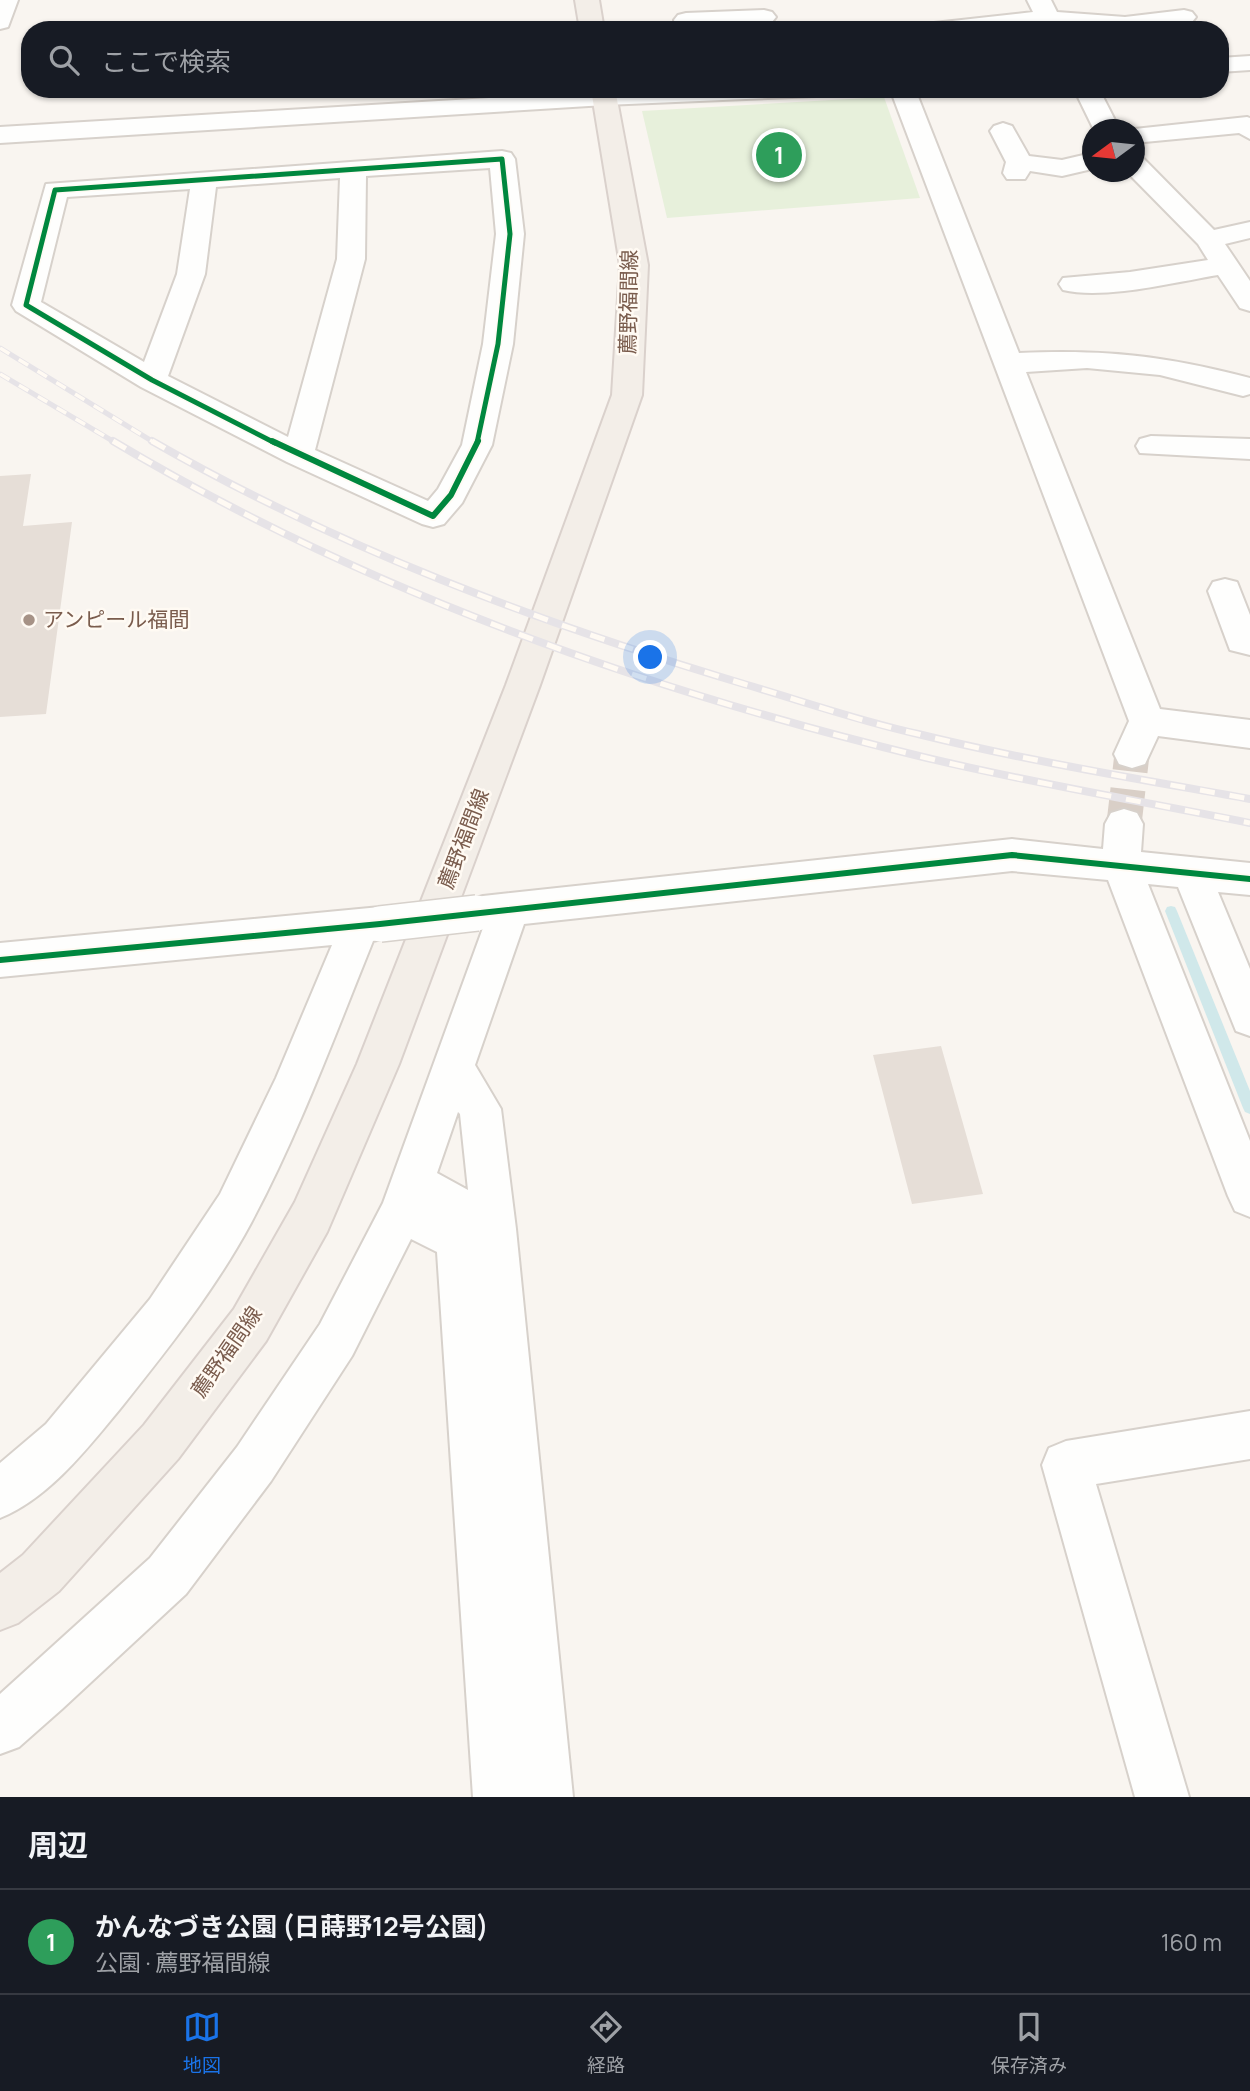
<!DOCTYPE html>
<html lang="ja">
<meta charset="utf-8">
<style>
:root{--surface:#171b24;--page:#242831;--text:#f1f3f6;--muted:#9ea1a6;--line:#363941;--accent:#1a73e8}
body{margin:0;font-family:Manrope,"Noto Sans JP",sans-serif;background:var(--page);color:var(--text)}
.compass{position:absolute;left:1082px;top:119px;width:63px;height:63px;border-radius:50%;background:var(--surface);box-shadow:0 2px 5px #0004;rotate:255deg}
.you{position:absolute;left:651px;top:658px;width:24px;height:24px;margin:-18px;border:5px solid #fff;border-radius:50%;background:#1a73e8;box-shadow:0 0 0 10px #1a73e833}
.badge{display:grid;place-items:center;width:46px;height:46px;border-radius:50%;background:var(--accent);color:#fff;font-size:23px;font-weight:700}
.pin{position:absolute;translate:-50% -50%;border:4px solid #fff;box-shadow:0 2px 7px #0006}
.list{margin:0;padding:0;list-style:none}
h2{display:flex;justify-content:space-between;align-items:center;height:91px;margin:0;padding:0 28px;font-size:30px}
h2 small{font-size:23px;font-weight:400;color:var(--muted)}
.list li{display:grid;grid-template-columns:46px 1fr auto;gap:21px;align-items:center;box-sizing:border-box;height:105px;padding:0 28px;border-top:2px solid var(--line)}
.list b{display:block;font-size:26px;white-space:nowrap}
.list p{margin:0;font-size:23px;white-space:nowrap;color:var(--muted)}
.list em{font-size:23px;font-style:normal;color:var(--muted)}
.icon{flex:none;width:38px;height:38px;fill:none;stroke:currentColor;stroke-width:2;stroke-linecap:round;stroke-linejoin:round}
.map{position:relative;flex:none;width:1250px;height:1797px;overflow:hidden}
.search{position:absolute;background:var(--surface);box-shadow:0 2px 5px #0004;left:21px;right:21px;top:21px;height:77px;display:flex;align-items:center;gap:18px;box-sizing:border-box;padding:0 24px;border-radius:28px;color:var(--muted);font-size:26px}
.sheet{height:196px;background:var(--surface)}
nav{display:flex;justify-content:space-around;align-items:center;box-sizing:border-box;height:98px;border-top:2px solid var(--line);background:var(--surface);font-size:19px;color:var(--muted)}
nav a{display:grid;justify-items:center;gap:4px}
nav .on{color:var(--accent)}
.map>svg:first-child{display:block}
.green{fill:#e7f0db}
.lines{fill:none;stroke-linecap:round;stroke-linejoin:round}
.stream{fill:#d0e8ea;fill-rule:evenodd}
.building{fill:#e6ded7}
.minor-tunnel{stroke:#d9cfc7;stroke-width:35;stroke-dasharray:35 18;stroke-linecap:butt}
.minor-casing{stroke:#d7d1cb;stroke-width:4}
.major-casing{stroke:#dad1cc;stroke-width:4}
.minor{fill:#fefefd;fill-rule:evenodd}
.major{fill:#f3eee8;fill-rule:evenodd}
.rail-far1-casing{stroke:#e6e3e7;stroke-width:5}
.rail-casing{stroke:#e6e3e7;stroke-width:8}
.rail-far1{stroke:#fffaf3;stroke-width:3.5;stroke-dasharray:11;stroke-linecap:butt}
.rail{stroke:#fffaf3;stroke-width:5;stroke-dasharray:15;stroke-linecap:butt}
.minor-bridge-casing{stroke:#d7d1cb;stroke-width:38;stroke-linecap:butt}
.minor-bridge{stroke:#fefefd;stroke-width:35}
.cycleway-far1-casing{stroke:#fffaf3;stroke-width:8}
.cycleway-casing{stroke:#fffaf3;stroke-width:10}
.cycleway-far1{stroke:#00873e;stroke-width:5}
.cycleway{stroke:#00873e;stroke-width:6}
.poi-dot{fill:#a69286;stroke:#fffaf3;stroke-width:2.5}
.labels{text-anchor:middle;stroke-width:5;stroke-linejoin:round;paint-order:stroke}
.street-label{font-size:21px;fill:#7a5c4d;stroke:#fffaf3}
.poi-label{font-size:21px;fill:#7a5c4d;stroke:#fffaf3;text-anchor:start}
</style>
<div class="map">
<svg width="1250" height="1797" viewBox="0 0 1250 1797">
<rect width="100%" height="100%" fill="#f9f5f0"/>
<path class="green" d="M884 97 920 198 667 218 642 111Z"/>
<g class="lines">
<path class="stream" d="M1171 906 1175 907 1177 911 1250 1091V1114L1245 1112 1243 1108 1165 911 1167 907Z"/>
</g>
<path class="building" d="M31 474 23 526 72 522 46 714 0 717V476Z
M941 1046 983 1194 912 1204 873 1055Z"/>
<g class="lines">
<path class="minor-tunnel" d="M1124 824 1132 754"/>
<defs>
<path id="minor" d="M0 0H18L8 27 0 29Z
M1027 0H1051L1057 12 1125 17 1184 10 1192 12 1196 17 1192 22C1143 34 1096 25 1047 25 1005 26 964 30 922 30L926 25 934 23 1033 12Z
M764 10 772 12 776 17 772 22 676 30 674 20 678 15 686 13Z
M1250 56V70L1220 72V58Z
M828 89 825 94 816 96 605 105 0 143V127L605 91Z
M890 89H915L1019 353C1106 349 1166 356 1250 378V394L1243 396 1160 375 1087 368 1026 372 1160 709 1250 720V748L1158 736 1145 764 1132 768 1119 764 1114 754 1129 721Z
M1074 89H1099L1120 130H1094Z
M1247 117 1250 118V139L1239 133 1134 143V130H1125Z
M1003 123 1012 126 1029 156 1062 160 1092 153V169L1062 176 1030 171 1025 179H1007L1003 173 1006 162 990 131 994 126Z
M502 151 511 153 515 159 524 234 513 344 492 445 462 503 444 524 433 527 422 524 287 462 141 387 16 311 12 305 46 184ZM490 168 496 234 483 344 462 445 438 489 428 501 315 450 365 259 366 176ZM340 178 337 259 288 437 168 376 205 274 216 187ZM190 189 177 274 144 362 41 302 67 197Z
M1134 156 1143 158 1214 230 1250 222V238L1225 244 1250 281V311L1240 308 1218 275C1176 282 1104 300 1063 290L1059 284 1063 278 1130 272 1208 260 1198 244 1127 172H1134Z
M1151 436 1250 439V459L1140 453 1136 446 1140 439Z
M1225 579 1237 582 1250 615V655L1230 650 1208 591 1213 582Z
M1124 809 1137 813 1143 824 1141 852 1250 863V895L1218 892 1250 969V1036L1236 1031 1178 887 1148 884 1250 1141V1217L1235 1211 1228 1196 1108 880 1012 871 524 924 475 1065 501 1109 516 1229 573 1797H473L437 1252 411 1239 352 1356 271 1481 186 1594 62 1709 19 1747 0 1754V1694L150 1558 237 1447 320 1324 383 1203 483 928 469 924 464 912 469 900 483 896 1012 839 1103 849 1105 824 1111 813ZM458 1112 460 1114 468 1190 437 1173Z
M380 907 394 912 399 924 394 936 373 941C335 1035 299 1133 251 1223 215 1290 167 1350 120 1409 87 1449 49 1498 0 1518V1463L46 1424 150 1299 220 1194 276 1078 332 945 0 977V943Z
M1250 1411V1459L1096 1484 1189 1797H1135L1042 1465 1049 1448 1066 1441Z"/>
<path id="major" d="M575 0H599L604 30H580Z
M591 89H615L648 265 642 395 540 685 399 1064 327 1232 266 1341 178 1459 59 1591 18 1623 0 1630V1573L23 1555 144 1425 234 1309 295 1202 357 1064 506 685 612 395 620 265Z"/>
</defs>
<use href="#minor" class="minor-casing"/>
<use href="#major" class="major-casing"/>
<use href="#minor" class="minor"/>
<use href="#major" class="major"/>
<defs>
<path id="rail-far1" d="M0 348 155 443
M0 374 116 443"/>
<path id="rail" d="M113 441C362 590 643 689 923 757 1031 783 1141 801 1250 823
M152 441C338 548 540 623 744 684 802 701 859 721 918 734 1028 761 1139 779 1250 799"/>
</defs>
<use href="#rail-far1" class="rail-far1-casing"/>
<use href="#rail" class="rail-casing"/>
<use href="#rail-far1" class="rail-far1"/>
<use href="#rail" class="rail"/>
<defs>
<path id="minor-bridge" d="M380 924 477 913"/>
</defs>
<use href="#minor-bridge" class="minor-bridge-casing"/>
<use href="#minor-bridge" class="minor-bridge"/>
<defs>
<path id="cycleway-far1" d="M275 443 152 380 26 305 55 190 502 159 510 234 498 344 477 443"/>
<path id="cycleway" d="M272 441 433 516 451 495 478 441
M0 960 380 924 1012 855 1250 879"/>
</defs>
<use href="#cycleway-far1" class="cycleway-far1-casing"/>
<use href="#cycleway" class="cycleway-casing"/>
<use href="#cycleway-far1" class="cycleway-far1"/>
<use href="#cycleway" class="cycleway"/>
</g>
<circle class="poi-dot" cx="29" cy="620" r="7"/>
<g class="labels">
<g class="street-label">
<text transform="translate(629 302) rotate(-89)" y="7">薦野福間線</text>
<text transform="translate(464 839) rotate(-69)" y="7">薦野福間線</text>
<text transform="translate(227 1352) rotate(-55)" y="7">薦野福間線</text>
</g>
<g class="poi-label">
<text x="43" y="627">アンピール福間</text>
</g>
</g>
</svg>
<svg class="compass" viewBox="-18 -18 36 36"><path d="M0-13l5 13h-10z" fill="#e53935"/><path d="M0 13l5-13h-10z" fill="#9ea1a6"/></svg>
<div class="you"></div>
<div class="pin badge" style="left:779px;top:155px;background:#2e9e5b">1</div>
<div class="search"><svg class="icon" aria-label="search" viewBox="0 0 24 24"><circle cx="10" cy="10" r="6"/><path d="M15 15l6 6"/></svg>ここで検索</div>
</div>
<section class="sheet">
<h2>周辺<small></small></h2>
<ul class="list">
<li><span class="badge" style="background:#2e9e5b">1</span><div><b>かんなづき公園 (日蒔野12号公園)</b><p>公園 · 薦野福間線</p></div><em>160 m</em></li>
</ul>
</section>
<nav>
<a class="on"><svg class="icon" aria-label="map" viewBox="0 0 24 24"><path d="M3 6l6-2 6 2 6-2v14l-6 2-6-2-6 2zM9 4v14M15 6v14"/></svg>地図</a>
<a><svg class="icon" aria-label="directions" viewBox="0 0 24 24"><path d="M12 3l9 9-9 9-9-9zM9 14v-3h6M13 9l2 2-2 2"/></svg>経路</a>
<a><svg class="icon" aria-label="saved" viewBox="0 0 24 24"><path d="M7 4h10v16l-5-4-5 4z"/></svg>保存済み</a>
</nav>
